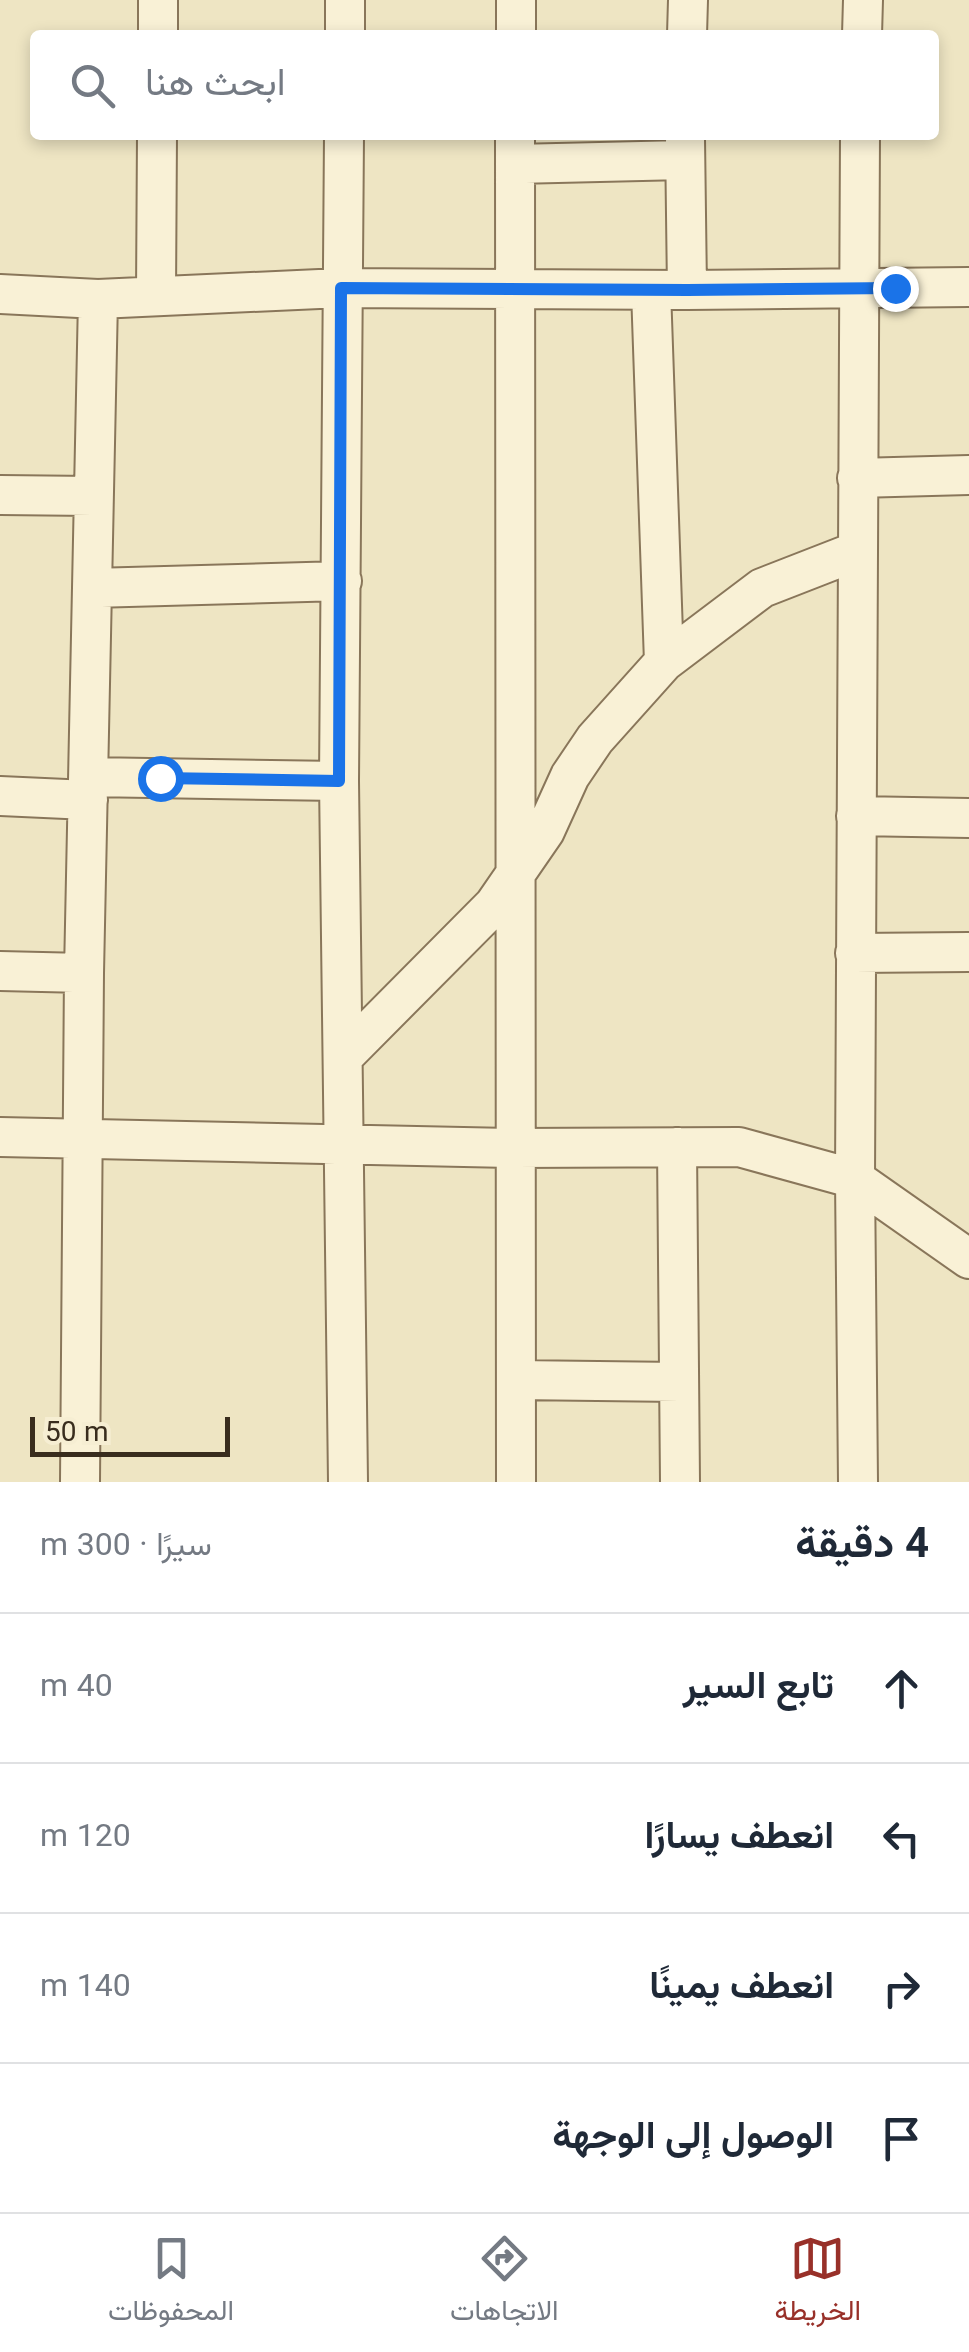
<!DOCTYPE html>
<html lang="ar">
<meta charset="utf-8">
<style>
:root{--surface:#fff;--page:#f2f2f3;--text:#1f2937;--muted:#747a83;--line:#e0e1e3;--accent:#983029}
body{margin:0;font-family:Georgia,Vazirmatn,serif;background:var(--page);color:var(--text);direction:rtl}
.scale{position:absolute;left:30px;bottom:25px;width:200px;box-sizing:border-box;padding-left:10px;border:5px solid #392d1e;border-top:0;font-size:28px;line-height:35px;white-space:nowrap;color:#392d1e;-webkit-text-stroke:8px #f6eed3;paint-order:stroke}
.stop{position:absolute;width:30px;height:30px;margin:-22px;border:8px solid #1a73e8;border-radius:50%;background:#fff}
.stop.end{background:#1a73e8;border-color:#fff;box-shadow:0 2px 10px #0008}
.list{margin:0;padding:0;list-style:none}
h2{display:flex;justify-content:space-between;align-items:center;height:130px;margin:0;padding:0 40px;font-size:42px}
h2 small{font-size:32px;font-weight:400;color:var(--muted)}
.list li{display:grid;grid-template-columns:65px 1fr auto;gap:30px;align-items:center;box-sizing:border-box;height:150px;padding:0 40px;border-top:2px solid var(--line)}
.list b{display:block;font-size:38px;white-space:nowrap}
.list em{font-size:32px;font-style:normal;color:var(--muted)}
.icon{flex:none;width:55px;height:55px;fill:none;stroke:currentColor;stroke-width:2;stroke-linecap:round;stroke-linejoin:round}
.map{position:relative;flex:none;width:969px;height:1482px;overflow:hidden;direction:ltr}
.search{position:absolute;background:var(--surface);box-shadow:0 5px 15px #0003;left:30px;right:30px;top:30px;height:110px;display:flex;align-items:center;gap:25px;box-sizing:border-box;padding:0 35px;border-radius:10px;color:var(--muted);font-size:38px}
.sheet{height:730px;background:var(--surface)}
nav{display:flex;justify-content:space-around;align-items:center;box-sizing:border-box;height:140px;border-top:2px solid var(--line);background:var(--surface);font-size:28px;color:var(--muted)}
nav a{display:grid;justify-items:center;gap:5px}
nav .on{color:var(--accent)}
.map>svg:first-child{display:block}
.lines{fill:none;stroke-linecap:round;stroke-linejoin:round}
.minor-casing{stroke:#89765a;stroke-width:42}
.minor{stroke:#f9f1d6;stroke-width:38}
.route{stroke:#1a73e8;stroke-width:12}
</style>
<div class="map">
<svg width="969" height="1482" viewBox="0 0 969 1482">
<rect width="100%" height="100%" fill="#eee5c3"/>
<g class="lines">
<defs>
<path id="minor" d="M345 0V35
M158 35V0
M516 35V0
M687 35 688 0
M862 35 863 0
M344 135 339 781 348 1482
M515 135 516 1482
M685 138 687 290
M515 164 684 160
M651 290 664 662
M0 294 98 299
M156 294 157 135
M857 478 969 475
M0 495 92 496
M92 588 342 581
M89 777 339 781
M0 796 88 800
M856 816 969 818
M855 953 969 952
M0 971 84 973
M344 1056 494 905 545 831 570 776 595 739 664 662 762 588 857 551
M0 1137 515 1148 739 1147 855 1179 969 1259
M677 1147 680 1482
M516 1380 679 1382
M80 1482 84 973 98 299 341 288 687 290 969 287
M858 1482 855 1179 860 135"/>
</defs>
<use href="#minor" class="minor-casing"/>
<use href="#minor" class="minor"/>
</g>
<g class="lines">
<path class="route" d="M160 778 339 781 341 288 687 290 895 288"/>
</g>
</svg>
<div class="scale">50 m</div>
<div class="stop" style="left:160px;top:778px"></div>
<div class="stop end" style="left:895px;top:288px"></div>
<div class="search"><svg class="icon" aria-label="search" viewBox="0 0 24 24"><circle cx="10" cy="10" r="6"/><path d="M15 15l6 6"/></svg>ابحث هنا</div>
</div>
<section class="sheet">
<h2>4 دقيقة<small>سيرًا · 300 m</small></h2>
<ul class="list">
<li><svg class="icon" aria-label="ahead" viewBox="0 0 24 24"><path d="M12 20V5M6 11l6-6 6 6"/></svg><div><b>تابع السير</b></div><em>40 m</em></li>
<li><svg class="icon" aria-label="left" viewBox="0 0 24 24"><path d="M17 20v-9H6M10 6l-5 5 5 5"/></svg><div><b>انعطف يسارًا</b></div><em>120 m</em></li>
<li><svg class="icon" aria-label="right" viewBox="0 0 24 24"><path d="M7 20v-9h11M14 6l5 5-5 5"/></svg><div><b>انعطف يمينًا</b></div><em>140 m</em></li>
<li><svg class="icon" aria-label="arrive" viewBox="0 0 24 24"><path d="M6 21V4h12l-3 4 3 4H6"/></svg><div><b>الوصول إلى الوجهة</b></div></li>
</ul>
</section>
<nav>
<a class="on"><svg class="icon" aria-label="map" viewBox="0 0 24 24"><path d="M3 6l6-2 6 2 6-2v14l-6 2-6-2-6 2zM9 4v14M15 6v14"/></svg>الخريطة</a>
<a><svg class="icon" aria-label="directions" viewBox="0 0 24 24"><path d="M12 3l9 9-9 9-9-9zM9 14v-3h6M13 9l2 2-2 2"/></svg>الاتجاهات</a>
<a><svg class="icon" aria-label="saved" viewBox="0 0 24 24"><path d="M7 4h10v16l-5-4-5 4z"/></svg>المحفوظات</a>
</nav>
